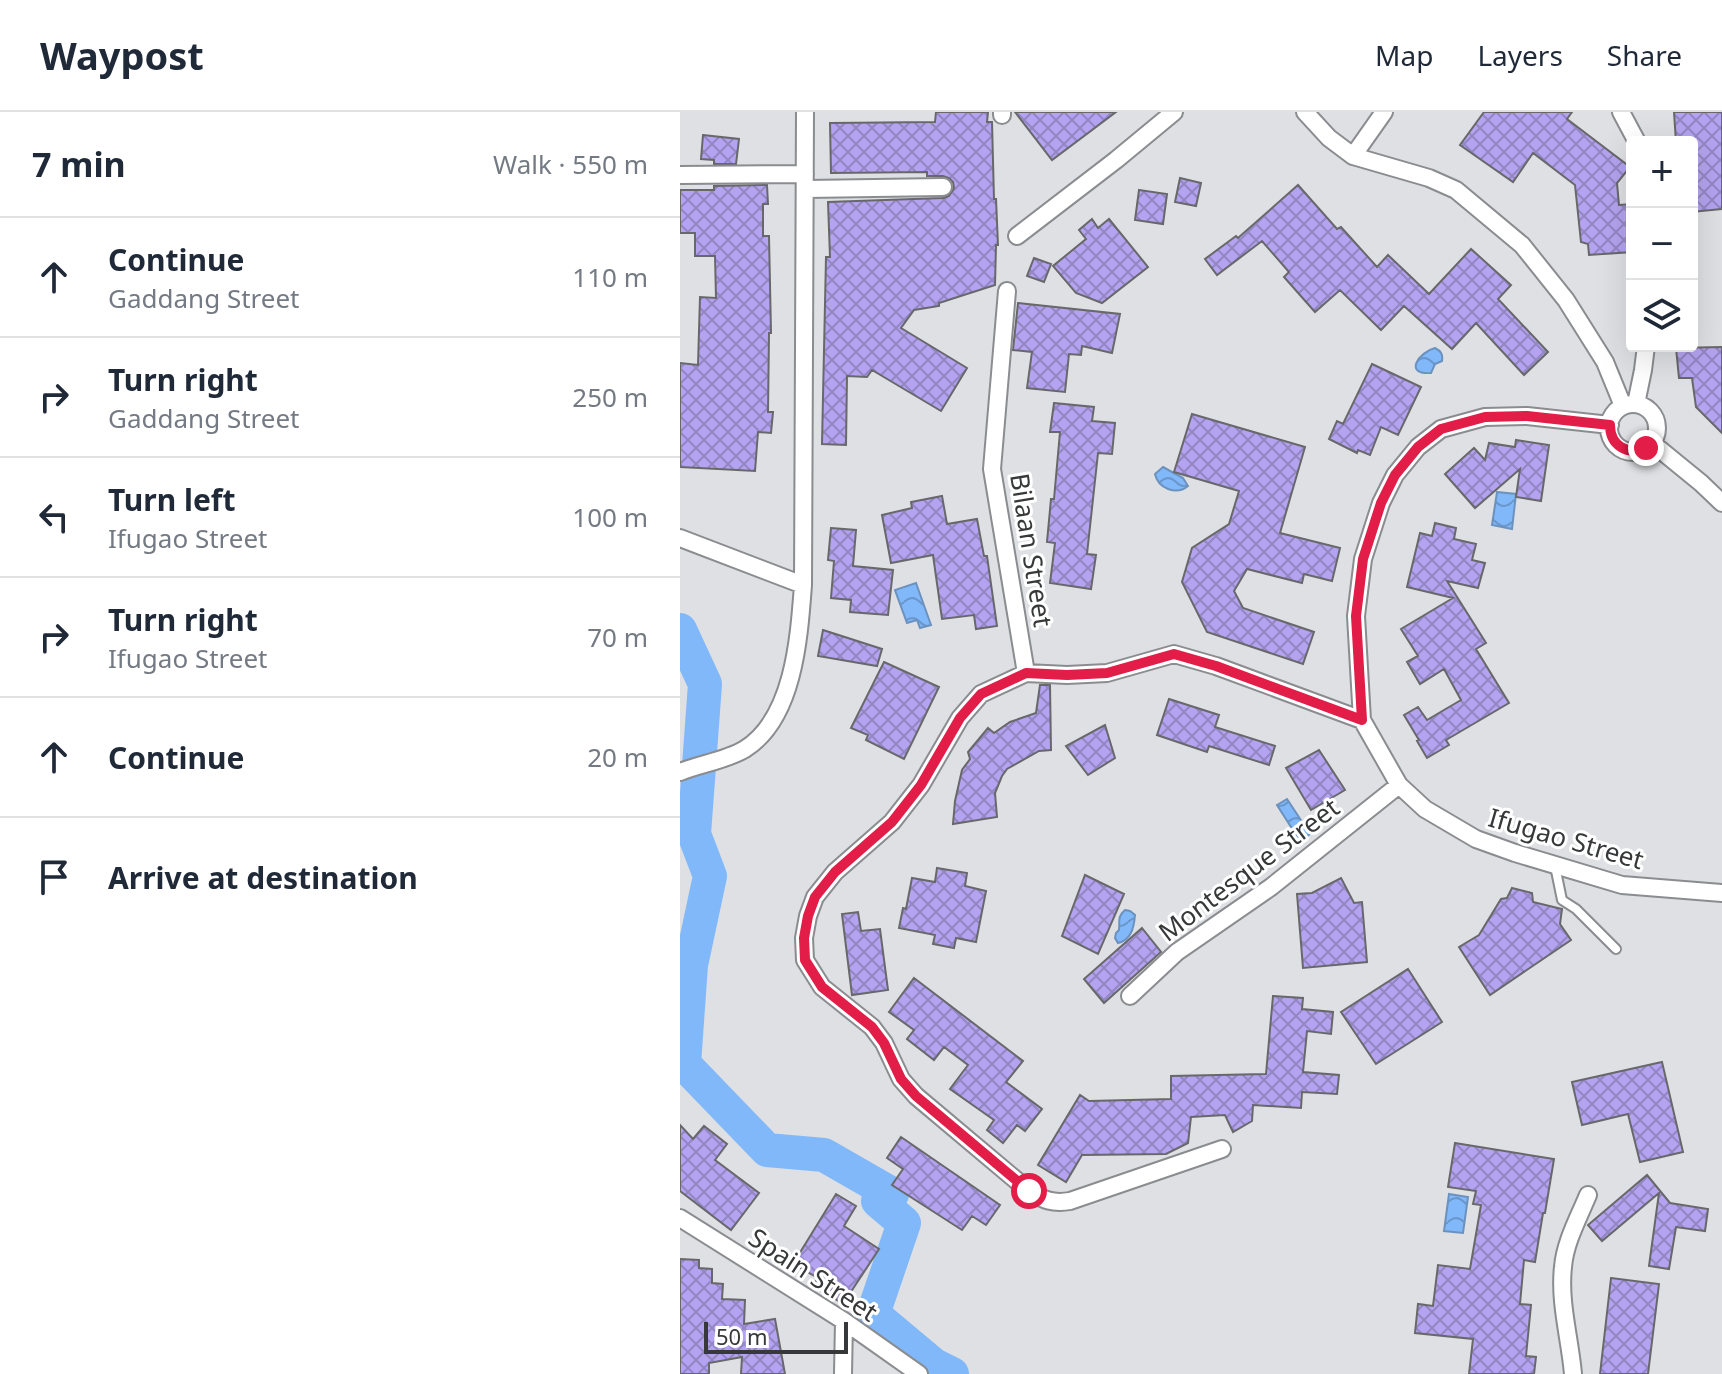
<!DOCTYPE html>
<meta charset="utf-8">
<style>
:root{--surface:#fff;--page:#f2f2f3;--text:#1f2937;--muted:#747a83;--line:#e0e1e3}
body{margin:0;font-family:"Noto Sans",sans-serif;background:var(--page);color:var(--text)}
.controls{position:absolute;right:24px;top:24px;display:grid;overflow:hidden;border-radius:8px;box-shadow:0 8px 32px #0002}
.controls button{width:72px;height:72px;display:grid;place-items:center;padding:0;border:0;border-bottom:2px solid var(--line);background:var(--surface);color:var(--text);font:40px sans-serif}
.scale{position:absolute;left:24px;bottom:20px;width:144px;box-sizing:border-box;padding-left:8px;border:4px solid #373839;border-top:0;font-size:22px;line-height:28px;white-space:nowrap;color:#373839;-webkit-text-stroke:6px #fff;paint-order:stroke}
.stop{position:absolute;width:24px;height:24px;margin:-18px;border:6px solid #e11d48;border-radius:50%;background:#fff}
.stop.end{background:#e11d48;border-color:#fff;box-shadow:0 2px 8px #0008}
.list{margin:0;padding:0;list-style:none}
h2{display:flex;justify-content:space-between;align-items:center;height:104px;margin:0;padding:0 32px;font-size:34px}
h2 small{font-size:26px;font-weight:400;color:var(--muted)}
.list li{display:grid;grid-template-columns:52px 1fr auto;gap:24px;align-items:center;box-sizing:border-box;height:120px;padding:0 32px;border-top:2px solid var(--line)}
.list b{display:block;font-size:30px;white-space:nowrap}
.list p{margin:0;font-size:26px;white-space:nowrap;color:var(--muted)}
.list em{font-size:26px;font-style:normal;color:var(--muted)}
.icon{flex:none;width:44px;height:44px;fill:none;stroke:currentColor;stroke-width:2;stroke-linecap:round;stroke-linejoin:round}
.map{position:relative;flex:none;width:1042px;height:1262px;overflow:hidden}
header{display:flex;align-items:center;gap:48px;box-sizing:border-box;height:112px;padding:0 40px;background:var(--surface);border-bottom:2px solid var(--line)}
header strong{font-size:38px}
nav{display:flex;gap:44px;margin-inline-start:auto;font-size:28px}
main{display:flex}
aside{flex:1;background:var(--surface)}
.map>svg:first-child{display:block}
.water{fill:url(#water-waves);stroke:#6b92bf;stroke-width:2}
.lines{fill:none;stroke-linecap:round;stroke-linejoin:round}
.river{stroke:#81b8f9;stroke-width:34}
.building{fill:url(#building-cross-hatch);stroke:#68686b;stroke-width:2}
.lane-casing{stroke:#8a8c8f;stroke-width:12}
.street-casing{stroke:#8a8c8f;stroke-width:20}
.lane{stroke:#fff;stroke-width:8}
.street{stroke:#fff;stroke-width:16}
.route{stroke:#e11d48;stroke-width:10}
.labels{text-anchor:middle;stroke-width:6;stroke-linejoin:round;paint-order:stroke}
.street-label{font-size:26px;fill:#373839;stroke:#fff}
</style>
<header>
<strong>Waypost</strong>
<nav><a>Map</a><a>Layers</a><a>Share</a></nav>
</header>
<main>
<aside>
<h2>7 min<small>Walk · 550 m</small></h2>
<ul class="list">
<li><svg class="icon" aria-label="ahead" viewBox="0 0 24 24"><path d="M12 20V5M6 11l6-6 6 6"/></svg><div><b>Continue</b><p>Gaddang Street</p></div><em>110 m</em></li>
<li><svg class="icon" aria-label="right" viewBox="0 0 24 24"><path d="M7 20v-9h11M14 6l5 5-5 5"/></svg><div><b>Turn right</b><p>Gaddang Street</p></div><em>250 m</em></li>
<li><svg class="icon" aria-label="left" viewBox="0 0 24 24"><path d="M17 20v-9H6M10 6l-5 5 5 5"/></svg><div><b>Turn left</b><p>Ifugao Street</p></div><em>100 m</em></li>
<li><svg class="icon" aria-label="right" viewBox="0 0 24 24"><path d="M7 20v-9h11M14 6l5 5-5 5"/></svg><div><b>Turn right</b><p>Ifugao Street</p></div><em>70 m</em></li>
<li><svg class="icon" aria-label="ahead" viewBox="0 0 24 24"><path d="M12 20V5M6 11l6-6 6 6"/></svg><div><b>Continue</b></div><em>20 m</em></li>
<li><svg class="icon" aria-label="arrive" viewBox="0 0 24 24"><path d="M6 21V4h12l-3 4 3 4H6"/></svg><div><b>Arrive at destination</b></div></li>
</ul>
</aside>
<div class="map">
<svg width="1042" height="1262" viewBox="0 0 1042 1262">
<defs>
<pattern id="water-waves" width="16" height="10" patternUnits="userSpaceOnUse" patternTransform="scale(2)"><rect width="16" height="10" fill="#81b8f9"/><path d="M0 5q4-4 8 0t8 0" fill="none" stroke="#6a97cb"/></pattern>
<pattern id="building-cross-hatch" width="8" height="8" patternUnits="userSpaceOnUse" patternTransform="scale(2)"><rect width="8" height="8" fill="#b4a3f0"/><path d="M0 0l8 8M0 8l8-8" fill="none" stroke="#9386c3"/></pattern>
</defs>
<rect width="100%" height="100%" fill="#dee0e3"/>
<path class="water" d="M755 236C761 239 763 242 762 249L755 252 751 261C723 263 739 240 755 236Z
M483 355 503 366 508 374C496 384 478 376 475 362Z
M817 380 836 382 832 417 812 413Z
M236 471 251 513 240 516 237 508 227 511 215 478Z
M607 687 630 722 620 729 597 693Z
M445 798 450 799 455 803C454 816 451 828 438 831L435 826 436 821 439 818C440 809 437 805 445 798Z
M769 1082 788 1085 783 1121 764 1119Z"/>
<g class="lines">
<path class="river" d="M0 518 25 572 14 722 30 764 11 853 4 952 87 1038 144 1043 212 1082 198 1089 224 1111 193 1202 254 1253 272 1262"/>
</g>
<path class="building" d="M256 0H308L307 10H312L314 87H316L318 133H316L315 173 259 191V194L234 198 221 216 287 256 261 299 192 258 187 265 167 264 166 333 142 332 146 145H150L148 90 263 86 269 84 274 76 273 70 269 66 263 64H247V60L151 61 150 11 255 10Z
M335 0H436L372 48Z
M804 0H892L887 7 950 55 937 71 939 93 952 92V140L909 143 908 132 901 130 895 73 853 41 833 70 780 33Z
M994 0H1042V97L1012 100V30H996Z
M23 23 59 27 56 52H34V48L21 47Z
M500 66 521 71 516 94 495 90Z
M87 73 88 92H83V124H89L91 221H89L88 300H93L91 321 78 320 75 359 0 355V251L18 253 20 185 36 186 35 144H15V121H0V78H34V74Z
M618 73 657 117 661 115 697 155 708 143 749 182 791 137 831 173 818 187 868 240 844 263 796 211 772 237 724 194 701 218 660 178 635 200 604 165 609 160 582 129 537 163 525 147 556 124 558 126Z
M459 78 487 82 483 112 455 108Z
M412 107 418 116 429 107 468 155 422 191 396 181 373 154 406 127 399 118Z
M354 146 371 152 364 170 347 164Z
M338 191 440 202 432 241 402 234 401 243 389 242 385 280 347 276 352 240 333 238Z
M1042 235V321L1016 295 1012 266H999L996 236Z
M692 252 741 275 718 323 701 315 690 343 678 338 677 341 649 327 657 309 663 312Z
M374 291 414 295 412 309 435 311 432 342 418 341 407 442 416 443 411 477 370 471 375 431 367 430 371 387H374L380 320H370Z
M512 302 625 335 600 421 660 436 652 469 624 462 622 471 567 457 554 479 563 496 634 520 623 552 527 520 502 470 512 436 549 412 559 379 494 360Z
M836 328 869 333 861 389 836 385 840 357 795 396 765 362 794 336 805 348 809 331 835 335Z
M262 384 267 412 297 407 304 444H307L317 514 296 517 294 503 262 507 253 443 211 451 202 403 232 396 231 390Z
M755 411 776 416 774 427 796 432 792 448 805 451 798 476 767 469 806 531 796 537 829 591 766 628 769 633 747 646 737 629 739 628 724 603 738 595 747 608 781 588 764 557 740 572 727 550 738 544 721 517 773 486 727 475 740 421 752 424Z
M151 416 176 418 173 454 213 458 208 503 170 500 171 488 151 486 154 449 148 448Z
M143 518 202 537 197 554 138 544Z
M204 550 259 575 224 647 186 628 188 623 171 616Z
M360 573H370L371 638 359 639 327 657 322 664 315 681 317 705 273 712 275 689 282 658 290 647 288 640 308 616 314 621 330 610 356 601Z
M489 587 539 603 535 615 595 634 589 653 529 634 527 640 477 623Z
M425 613 435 646 408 663 386 634Z
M639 638 665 678 631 698 606 656Z
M257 756 287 761 285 774 306 779 296 830 276 826 274 836 253 832 255 823 219 816 223 796 226 797 232 766 255 770Z
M405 763 444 782 418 842 382 824Z
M661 766 674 791 682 790 687 850 623 856 617 782 632 781Z
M832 776 852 781 853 790 882 797 880 812 891 828 810 883 779 835 799 823 821 787 827 786Z
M178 800 181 819 200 817 208 878 172 883 162 802Z
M462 816 481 840 424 891 404 867Z
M728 857 762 910 696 952 661 900Z
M234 866 343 949 326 970 362 997 345 1019 337 1013 323 1031 307 1018 314 1008 270 977 288 953 264 935 254 948 227 927 234 918 209 900Z
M593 884 623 886 622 897 653 900 651 922 627 919 623 960 659 963 657 982 622 980 621 996 573 993 572 1009 553 1020 545 1003 511 1005 508 1031 486 1042 402 1043 386 1070 358 1053 400 983 409 989 491 987V964L586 962Z
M982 950 1003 1040 960 1050 948 1002 902 1013 892 970Z
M0 1013 13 1027 24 1014 47 1032 35 1048 79 1081 51 1118 0 1079Z
M221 1025 320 1093 306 1113 292 1104 282 1118 212 1073 223 1057 207 1046Z
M775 1031 874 1047 865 1101H863L855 1150 844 1148 840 1192 851 1193 846 1244 856 1245 854 1262H789L793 1227 735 1221 738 1192 753 1194 758 1153 790 1157 801 1093 793 1092 796 1079 768 1075Z
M967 1063 990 1091 1028 1097 1025 1119 996 1115 989 1157 969 1154 979 1081 922 1129 908 1113Z
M156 1082 176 1094 164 1114 199 1137 163 1192 133 1173 138 1166 113 1152Z
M0 1147 19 1148V1156L32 1157V1171L43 1172 42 1187 65 1188 64 1212 95 1207 105 1262H61L62 1245 29 1251V1262H0Z
M931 1166 979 1172 968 1262H920Z"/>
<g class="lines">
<defs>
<path id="lane" d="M875 754 882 788 896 797 936 837"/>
<path id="street" d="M322 0V3
M625 0 649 26 673 44 749 66 776 78 842 133 886 188 925 250 943 294
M941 0 957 30
M673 44 704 0
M0 63 125 62
M126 77 263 75
M337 124 436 48 494 0
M327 179 312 357 346 561
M956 292 963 258 966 234
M929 316a24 24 0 1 1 48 0a24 24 0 1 1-48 0Z
M930 313 847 304 805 305 761 317 738 335 715 363 701 391 683 447 676 504 682 608 719 673 745 697 796 727 835 741 942 773 1042 781
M972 331 1021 371 1042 391
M0 426 123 473
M0 660C20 652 47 648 65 637 114 606 119 526 123 473L125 0
M450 884 497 840 591 775 719 673
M542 1037 390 1089C373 1092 363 1088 349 1079L236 984 221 967 204 931 192 915 142 875 125 848 124 826 128 804 135 785 155 760 212 710 241 673 280 606 301 582 346 561 387 563 427 561 494 542 536 554 682 608
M0 1106 164 1209 239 1262
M163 1262 164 1209
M893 1262C890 1227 879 1190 883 1155 885 1130 899 1105 908 1083"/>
</defs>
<use href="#lane" class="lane-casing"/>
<use href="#street" class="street-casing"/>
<use href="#lane" class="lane"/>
<use href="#street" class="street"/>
</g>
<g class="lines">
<path class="route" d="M349 1079 236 984 221 967 204 931 192 915 142 875 125 848 124 826 128 804 135 785 155 760 212 710 241 673 280 606 301 582 346 561 387 563 427 561 494 542 536 554 682 608 676 504 683 447 701 391 715 363 738 335 761 317 805 305 847 304 930 313C930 333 947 344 966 336"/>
</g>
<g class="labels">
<g class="street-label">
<text transform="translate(351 438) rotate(81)" y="9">Bilaan Street</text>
<text transform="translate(886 727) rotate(16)" y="9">Ifugao Street</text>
<text transform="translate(569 758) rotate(-37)" y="9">Montesque Street</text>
<text transform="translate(133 1163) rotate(33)" y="9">Spain Street</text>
</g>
</g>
</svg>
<div class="controls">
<button>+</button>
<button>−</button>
<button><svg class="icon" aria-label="layers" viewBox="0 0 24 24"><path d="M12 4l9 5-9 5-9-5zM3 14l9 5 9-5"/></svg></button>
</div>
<div class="scale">50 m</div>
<div class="stop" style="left:349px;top:1079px"></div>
<div class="stop end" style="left:966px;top:336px"></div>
</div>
</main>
